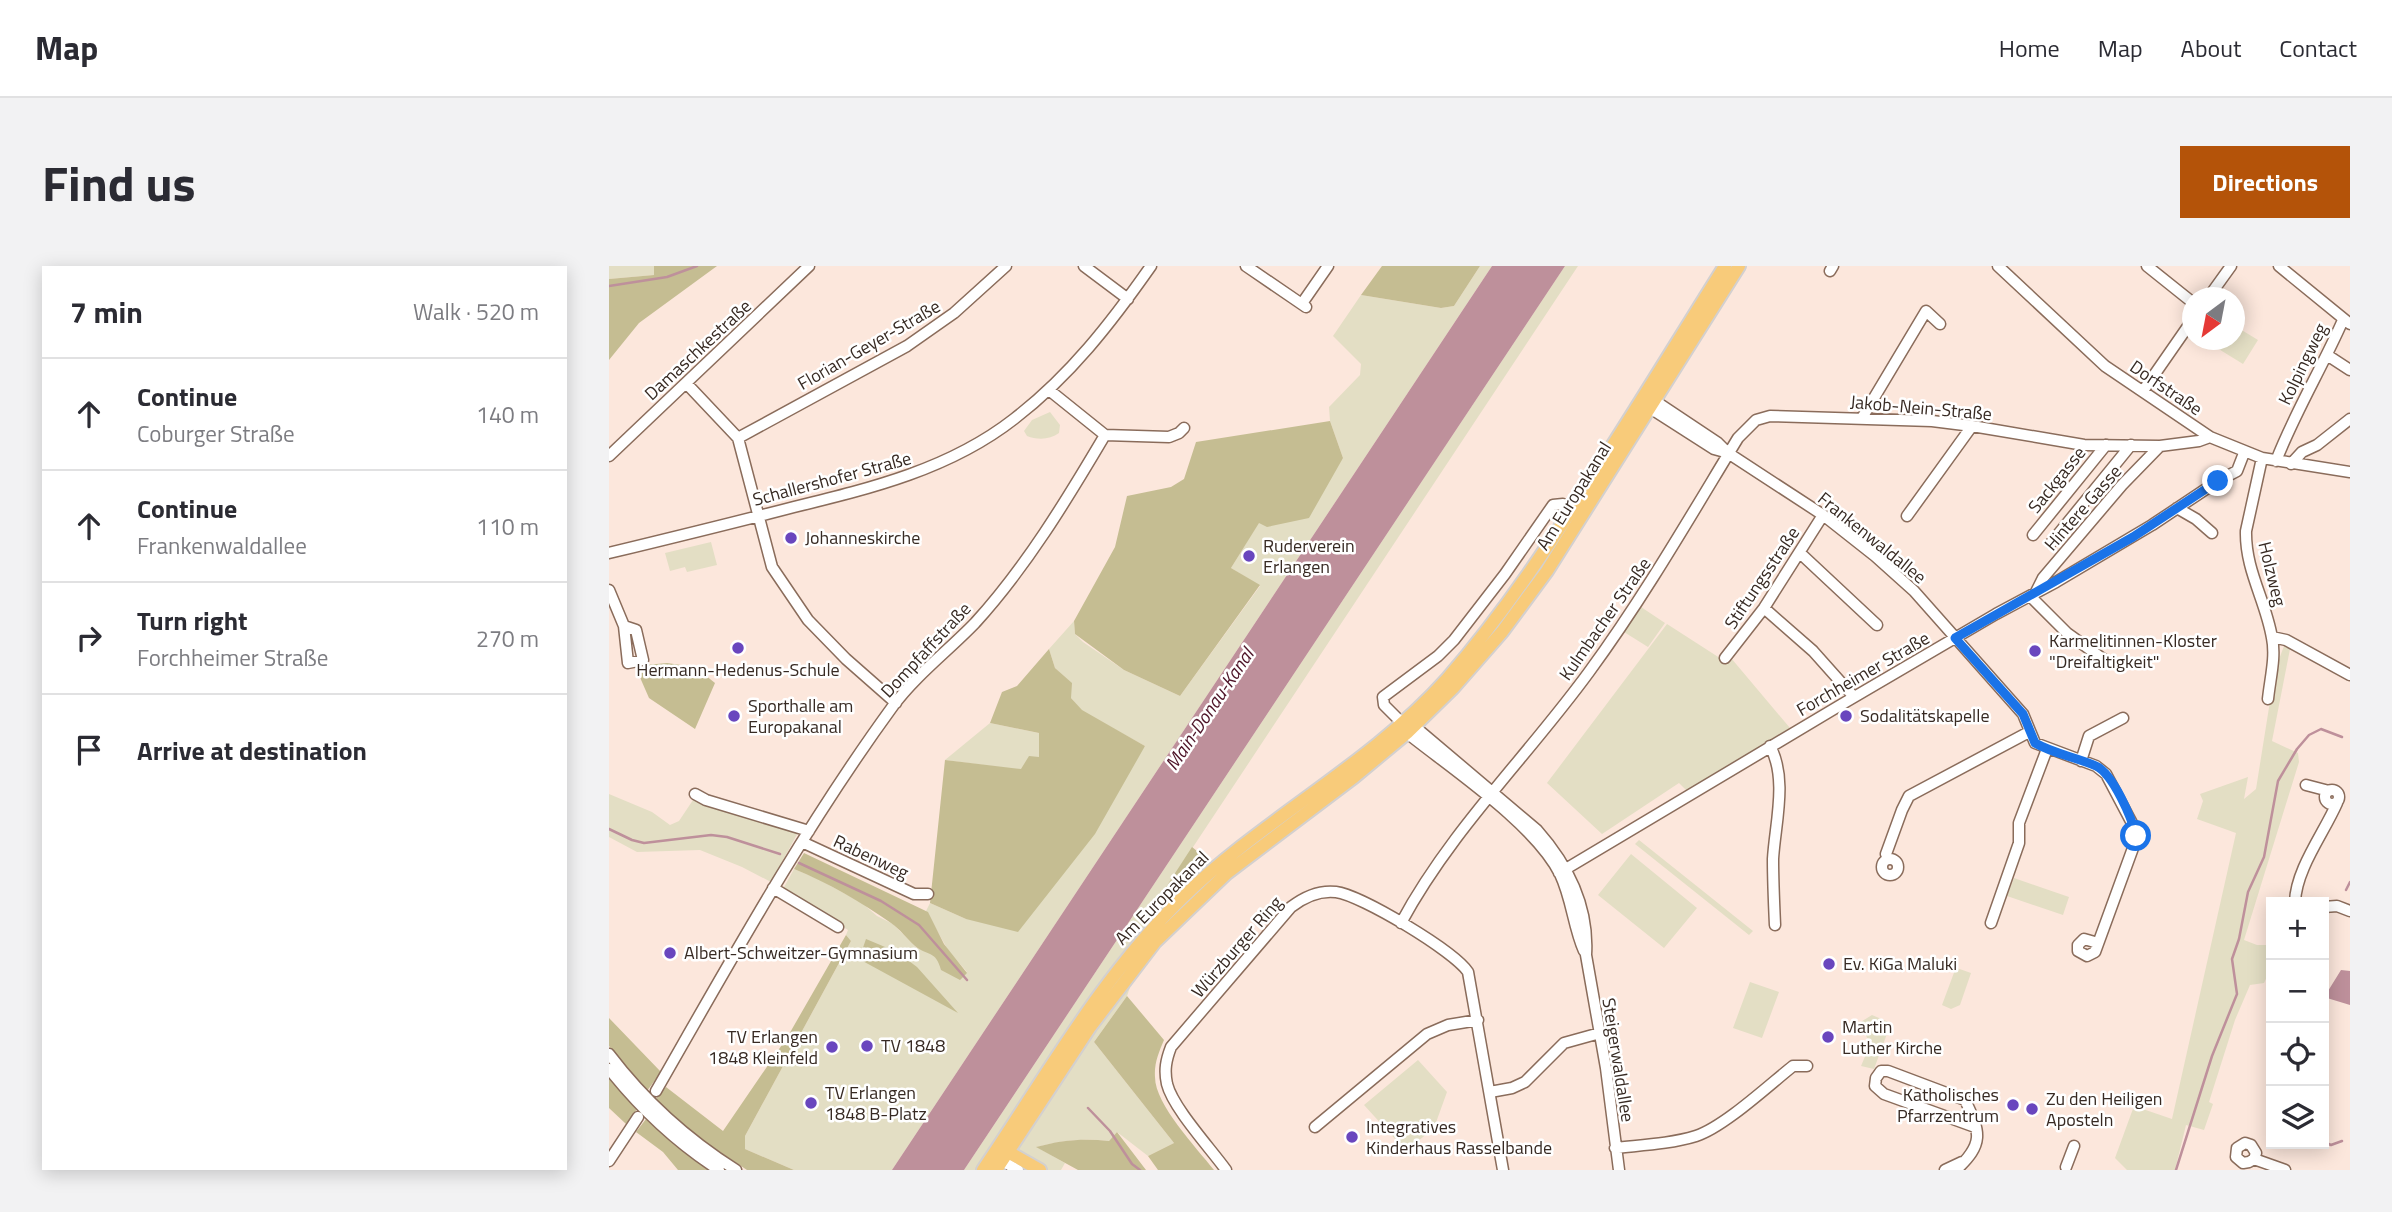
<!DOCTYPE html>
<meta charset="utf-8">
<style>
:root{--surface:#fff;--page:#f2f2f3;--text:#2b2b33;--muted:#7c7c81;--line:#e1e1e2;--accent:#b45309}
body{margin:0;font-family:"Titillium Web",sans-serif;background:var(--page);color:var(--text)}
.controls{position:absolute;right:21px;bottom:21px;display:grid;overflow:hidden;border-radius:0px;box-shadow:0 4px 18px #0003}
.controls button{width:63px;height:63px;display:grid;place-items:center;padding:0;border:0;border-bottom:2px solid var(--line);background:var(--surface);color:var(--text);font:35px sans-serif}
.compass{position:absolute;left:1573px;top:21px;width:63px;height:63px;border-radius:50%;background:var(--surface);box-shadow:0 4px 18px #0003;rotate:212deg}
.stop{position:absolute;width:21px;height:21px;margin:-16px;border:5px solid #1a73e8;border-radius:50%;background:#fff}
.stop.end{background:#1a73e8;border-color:#fff;box-shadow:0 2px 7px #0008}
.list{margin:0;padding:0;list-style:none}
h2{display:flex;justify-content:space-between;align-items:center;height:91px;margin:0;padding:0 28px;font-size:30px}
h2 small{font-size:23px;font-weight:400;color:var(--muted)}
.list li{display:grid;grid-template-columns:46px 1fr auto;gap:21px;align-items:center;box-sizing:border-box;height:112px;padding:0 28px;border-top:2px solid var(--line)}
.list b{display:block;font-size:26px;white-space:nowrap}
.list p{margin:0;font-size:23px;white-space:nowrap;color:var(--muted)}
.list em{font-size:23px;font-style:normal;color:var(--muted)}
.icon{flex:none;width:38px;height:38px;fill:none;stroke:currentColor;stroke-width:2;stroke-linecap:round;stroke-linejoin:round}
.map{position:relative;flex:none;width:1741px;height:904px;overflow:hidden;border-radius:0px}
header{display:flex;align-items:center;gap:42px;box-sizing:border-box;height:98px;padding:0 35px;background:var(--surface);border-bottom:2px solid var(--line)}
header strong{font-size:33px}
nav{display:flex;gap:38px;margin-inline-start:auto;font-size:24px}
.intro{display:flex;align-items:center;justify-content:space-between;box-sizing:border-box;height:168px;padding:0 42px}
h1{margin:0;font-size:49px}
.button{padding:18px 32px;border-radius:0px;background:var(--accent);color:#fff;font-size:24px;font-weight:700}
main{display:flex;gap:42px;padding:0 42px}
aside{flex:1;background:var(--surface);border-radius:0px;box-shadow:0 4px 18px #0003}
.map>svg:first-child{display:block}
.green{fill:#e3dec4}
.forest{fill:#c5bd92}
.water{fill:#be909b}
.lines{fill:none;stroke-linecap:round;stroke-linejoin:round}
.stream{stroke:#be909b;stroke-width:2.5}
.minor-casing{stroke:#8a6c5b;stroke-width:13}
.major-casing{stroke:#d3d0cf;stroke-width:16}
.minor{stroke:#fff;stroke-width:10}
.major{stroke:#f8cb7a;stroke-width:12}
.route{stroke:#1a73e8;stroke-width:9}
.poi-dot{fill:#6946be;stroke:#fff;stroke-width:2.5}
.labels{text-anchor:middle;stroke-width:5;stroke-linejoin:round;paint-order:stroke}
.street-label{font-size:18px;fill:#372a23;stroke:#fff}
.poi-label{font-size:18px;fill:#372a23;stroke:#fff;text-anchor:start}
.water-label{font-size:19px;font-style:italic;fill:#4d1327;stroke:#fff}
</style>
<header>
<strong>Map</strong>
<nav><a>Home</a><a>Map</a><a>About</a><a>Contact</a></nav>
</header>
<div class="intro"><h1>Find us</h1><a class="button">Directions</a></div>
<main>
<aside>
<h2>7 min<small>Walk · 520 m</small></h2>
<ul class="list">
<li><svg class="icon" aria-label="ahead" viewBox="0 0 24 24"><path d="M12 20V5M6 11l6-6 6 6"/></svg><div><b>Continue</b><p>Coburger Straße</p></div><em>140 m</em></li>
<li><svg class="icon" aria-label="ahead" viewBox="0 0 24 24"><path d="M12 20V5M6 11l6-6 6 6"/></svg><div><b>Continue</b><p>Frankenwaldallee</p></div><em>110 m</em></li>
<li><svg class="icon" aria-label="right" viewBox="0 0 24 24"><path d="M7 20v-9h11M14 6l5 5-5 5"/></svg><div><b>Turn right</b><p>Forchheimer Straße</p></div><em>270 m</em></li>
<li><svg class="icon" aria-label="arrive" viewBox="0 0 24 24"><path d="M6 21V4h12l-3 4 3 4H6"/></svg><div><b>Arrive at destination</b></div></li>
</ul>
</aside>
<div class="map">
<svg width="1741" height="904" viewBox="0 0 1741 904">
<rect width="100%" height="100%" fill="#fce7dc"/>
<path class="green" d="M0 0H45V9L0 13Z
M871 0H883L283 904H185L136 883V870L242 675 237 669 239 664 174 623 185 603 209 613 253 637 268 650 284 658 308 682 319 684 330 695 358 706 339 684 317 645 321 637 357 653 536 480 473 445 462 432V417L446 402 440 383 465 355 466 368 474 376 515 404 571 430 651 320 622 302 650 256 734 192 721 155 720 141 751 109 752 98 724 70 752 29 832 42 845 40Z
M956 0H969L537 652 543 657 518 730 485 776 565 877 539 890 508 866 500 875C475 872 452 874 428 881L456 897 452 904H355Z
M1626 60 1649 74 1634 98 1595 74H1626Z
M441 146 451 159 450 167C441 174 428 174 418 170L415 165 423 154Z
M102 276 108 299 78 306 76 301 61 305 56 287Z
M1032 341 1056 357 1039 381 1015 366Z
M1058 358 1117 396 1122 392 1181 462 1078 525 1070 517 993 568 938 517Z
M1675 380 1681 383 1663 475 1689 487 1690 496 1635 674 1648 679H1662V702L1655 717 1641 719 1626 754 1600 836 1604 838 1595 864 1577 859 1566 904H1518L1506 892 1525 840 1563 853 1627 567 1588 553 1594 535 1591 528 1639 511 1635 533 1647 523 1666 404Z
M381 457 430 467V491L412 504 336 494Z
M0 528 43 546 61 559 70 555 84 534 191 563 162 616 133 601 91 584 28 586 0 571Z
M1030 574 1144 665 1140 669 1026 578Z
M1022 588 1088 642 1055 682 989 629Z
M1405 612 1460 631 1454 649 1398 630Z
M1342 700 1362 707 1351 739 1342 743 1333 739 1346 704 1341 702Z
M1141 716 1170 726 1153 772 1124 762Z
M1263 749 1282 757 1265 803 1252 800 1263 774 1258 772 1257 769 1246 768 1250 757Z
M809 794 838 826 825 862 797 885 755 839Z"/>
<path class="forest" d="M45 0H108L30 57 0 94V13L45 9Z
M773 0H871L845 40 832 42 752 29Z
M721 155 734 192 700 252 658 261 650 257 622 302 651 319 571 430 515 404 466 368 465 355 506 281 518 230 562 221 575 213 587 176Z
M440 383 446 402 463 417 462 432 473 444 536 480 486 568 409 666 357 653 321 637 336 494 412 503 420 490 430 491V467L381 457 393 426 408 420Z
M58 397 86 401 106 417 86 463 40 432 26 400Z
M583 581 604 598 543 657 537 652Z
M195 587 319 646 335 678 358 707 351 714 332 704C327 684 318 690 306 680 298 673 291 663 282 657 252 636 220 617 185 603Z
M237 669 242 675 136 870V883L185 904H138L90 872 46 834 57 821 114 865 179 770Z
M257 673 288 686 308 701 349 747 250 693Z
M518 730 555 774C550 786 545 797 546 811 546 839 588 882 605 904H549L539 890 565 877 485 776Z
M0 752 52 806 38 825 0 780Z
M0 811 28 843 17 858 0 842Z
M37 853 84 892 101 904H69L54 886 27 866Z
M508 866 537 904H469L427 881C452 874 475 872 500 875Z"/>
<path class="water" d="M883 0H956L355 904H283Z
M1732 704 1741 705V739L1718 732 1719 725Z"/>
<g class="lines">
<path class="stream" d="M0 20 58 11 88 0
M0 563 23 574 35 577 102 569 118 571 171 588
M190 597 272 635 310 659 358 714
M1737 624 1741 616
M479 842 501 865 523 898 531 904
M1715 876 1722 879 1733 875
M1567 904 1603 790 1628 728 1623 693 1630 673 1639 626 1655 591 1669 515 1688 483 1700 469 1712 463 1733 471"/>
<defs>
<path id="minor" d="M475 0 519 33
M637 0 697 41
M1389 0 1496 100 1601 171 1653 192 1741 206
M1538 0 1583 36
M1670 0 1741 58
M1221 5 1224 0
M1599 32 1622 0
M694 36 719 0
M1718 89 1741 104
M77 117 129 172 163 301 199 354 237 393 287 437
M440 124 496 169 560 171 570 167 575 162
M1534 125 1584 53
M1046 135 1109 177 1119 187 1214 249 1266 290 1305 325 1414 448 1426 477 1487 500 1497 508 1525 561 1527 570 1524 582 1486 686 1478 690 1469 685V679L1475 673 1489 677
M1041 142 1105 183 1116 186
M1253 152 1317 45 1331 58
M129 172 298 80 345 47 397 0
M0 190 200 0
M1653 192 1637 265C1636 304 1657 335 1663 372 1667 391 1661 413 1659 433
M1667 195C1686 146 1713 102 1734 54
M1682 198 1693 186 1708 179 1741 153
M1568 242 1587 253 1603 267
M1298 250 1363 160
M1424 269 1497 179
M1442 277 1522 179
M0 287C62 272 124 257 185 241 263 222 341 203 405 153 461 110 502 57 542 0
M1191 287 1268 359
M0 324 15 360 27 364 34 394 19 397 15 360
M1426 328 1434 312 1513 219 1551 180
M1422 331 1458 367 1497 395
M1155 342 1204 385 1245 431
M1663 371 1677 374 1741 409
M1116 392 1155 342 1214 249
M793 457 775 439 774 431 829 390 845 374 896 308 944 239 954 238 964 242
M805 460 928 564C959 599 980 640 977 689L997 802 1010 904
M798 467C843 503 926 558 951 608 963 633 964 660 975 685
M1161 480C1179 513 1166 558 1164 593 1164 615 1165 637 1166 659
M1472 495 1480 470 1514 452
M1697 519 1720 525
M1716 531a7 7 0 1 1 14 0a7 7 0 1 1-14 0Z
M86 528 97 534 200 565
M193 576 305 628H319
M1273 601a8 8 0 1 1 16 0a8 8 0 1 1-16 0Z
M1279 593 1277 588 1293 544 1300 530 1420 466
M950 607 1235 437 1387 348 1447 316 1543 259 1609 215 1628 205 1635 187
M164 622 229 661
M1686 636C1687 603 1715 567 1728 537
M1715 641 1728 640 1741 645
M792 657C842 564 918 491 980 406 1035 331 1081 251 1129 172L1147 154 1161 150 1323 155 1363 160 1475 179 1551 180 1590 175 1601 171
M1382 657 1410 577V557L1438 483
M0 788C35 834 78 873 127 904
M0 803C31 842 68 877 110 904
M47 825C122 694 195 562 284 440 306 410 340 384 366 357 417 301 457 235 496 169
M881 826 903 822 916 816 955 777 991 767
M706 861 818 768 839 759 869 754
M1006 882C1033 879 1061 878 1087 870 1115 861 1160 819 1184 800H1198
M1645 893 1647 887 1642 879 1636 877 1628 882 1627 891 1634 897 1640 896 1645 893 1676 904
M0 895 29 851
M393 895 409 904
M1457 901 1465 880
M617 904C602 883 564 842 558 818 555 804 557 794 562 781L682 641C695 631 710 624 727 626 752 629 845 685 859 706L894 904
M1336 904 1353 896
M1347 904C1375 878 1372 867 1356 834L1279 805H1272L1267 812 1266 820 1275 828 1366 861"/>
<path id="major" d="M399 886 431 904
M374 904C437 811 492 711 573 632 655 552 761 499 838 413 897 345 945 272 993 196 1035 131 1075 65 1116 0
M387 904 481 761 546 676 618 607 745 511 798 467 844 422 893 366 938 305 1130 0"/>
</defs>
<use href="#minor" class="minor-casing"/>
<use href="#major" class="major-casing"/>
<use href="#minor" class="minor"/>
<use href="#major" class="major"/>
</g>
<g class="lines">
<path class="route" d="M1527 570C1523 552 1504 508 1487 500 1467 491 1445 488 1426 477L1414 448 1346 372 1524 271 1609 215"/>
</g>
<g class="poi-dot">
<circle cx="182" cy="272" r="7"/>
<circle cx="640" cy="290" r="7"/>
<circle cx="129" cy="382" r="7"/>
<circle cx="1426" cy="385" r="7"/>
<circle cx="125" cy="450" r="7"/>
<circle cx="1237" cy="450" r="7"/>
<circle cx="61" cy="687" r="7"/>
<circle cx="1220" cy="698" r="7"/>
<circle cx="1219" cy="771" r="7"/>
<circle cx="258" cy="780" r="7"/>
<circle cx="223" cy="781" r="7"/>
<circle cx="202" cy="837" r="7"/>
<circle cx="1404" cy="839" r="7"/>
<circle cx="1423" cy="843" r="7"/>
<circle cx="743" cy="871" r="7"/>
</g>
<g class="labels">
<g class="street-label">
<text transform="translate(260 79) rotate(-30)" y="6">Florian-Geyer-Straße</text>
<text transform="translate(89 84) rotate(-43)" y="6">Damaschkestraße</text>
<text transform="translate(1694 98) rotate(-64)" y="6">Kolpingweg</text>
<text transform="translate(1557 122) rotate(34)" y="6">Dorfstraße</text>
<text transform="translate(1312 142) rotate(5)" y="6">Jakob-Nein-Straße</text>
<text transform="translate(223 213) rotate(-15)" y="6">Schallershofer Straße</text>
<text transform="translate(1448 214) rotate(-51)" y="6">Sackgasse</text>
<text transform="translate(965 230) rotate(-58)" y="6">Am Europakanal</text>
<text transform="translate(1474 242) rotate(-49)" y="6">Hintere Gasse</text>
<text transform="translate(1263 272) rotate(39)" y="6">Frankenwaldallee</text>
<text transform="translate(1663 308) rotate(76)" y="6">Holzweg</text>
<text transform="translate(1153 312) rotate(-56)" y="6">Stiftungsstraße</text>
<text transform="translate(996 353) rotate(-55)" y="6">Kulmbacher Straße</text>
<text transform="translate(317 384) rotate(-47)" y="6">Dompfaffstraße</text>
<text transform="translate(1254 408) rotate(-30)" y="6">Forchheimer Straße</text>
<text transform="translate(262 591) rotate(25)" y="6">Rabenweg</text>
<text transform="translate(553 632) rotate(-45)" y="6">Am Europakanal</text>
<text transform="translate(628 681) rotate(-49)" y="6">Würzburger Ring</text>
<text transform="translate(1009 794) rotate(81)" y="6">Steigerwaldallee</text>
</g>
<g class="poi-label">
<text x="196" y="278">Johanneskirche</text>
<text x="654" y="286">Ruderverein<tspan x="654" dy="21">Erlangen</tspan></text>
<text x="1440" y="381">Karmelitinnen-Kloster<tspan x="1440" dy="21">"Dreifaltigkeit"</tspan></text>
<text x="129" y="410" text-anchor="middle">Hermann-Hedenus-Schule</text>
<text x="139" y="446">Sporthalle am<tspan x="139" dy="21">Europakanal</tspan></text>
<text x="1251" y="456">Sodalitätskapelle</text>
<text x="75" y="693">Albert-Schweitzer-Gymnasium</text>
<text x="1234" y="704">Ev. KiGa Maluki</text>
<text x="1233" y="767">Martin<tspan x="1233" dy="21">Luther Kirche</tspan></text>
<text x="209" y="777" text-anchor="end">TV Erlangen<tspan x="209" dy="21">1848 Kleinfeld</tspan></text>
<text x="272" y="786">TV 1848</text>
<text x="216" y="833">TV Erlangen<tspan x="216" dy="21">1848 B-Platz</tspan></text>
<text x="1390" y="835" text-anchor="end">Katholisches<tspan x="1390" dy="21">Pfarrzentrum</tspan></text>
<text x="1437" y="839">Zu den Heiligen<tspan x="1437" dy="21">Aposteln</tspan></text>
<text x="757" y="867">Integratives<tspan x="757" dy="21">Kinderhaus Rasselbande</tspan></text>
</g>
<g class="water-label">
<text transform="translate(600 443) rotate(-56)" y="7">Main-Donau-Kanal</text>
</g>
</g>
</svg>
<div class="controls">
<button>+</button>
<button>−</button>
<button><svg class="icon" aria-label="locate" viewBox="0 0 24 24"><circle cx="12" cy="12" r="6"/><path d="M12 2v4M12 18v4M2 12h4M18 12h4"/></svg></button>
<button><svg class="icon" aria-label="layers" viewBox="0 0 24 24"><path d="M12 4l9 5-9 5-9-5zM3 14l9 5 9-5"/></svg></button>
</div>
<svg class="compass" viewBox="-18 -18 36 36"><path d="M0-13l5 13h-10z" fill="#e53935"/><path d="M0 13l5-13h-10z" fill="#7c7c81"/></svg>
<div class="stop" style="left:1527px;top:570px"></div>
<div class="stop end" style="left:1609px;top:215px"></div>
</div>
</main>
